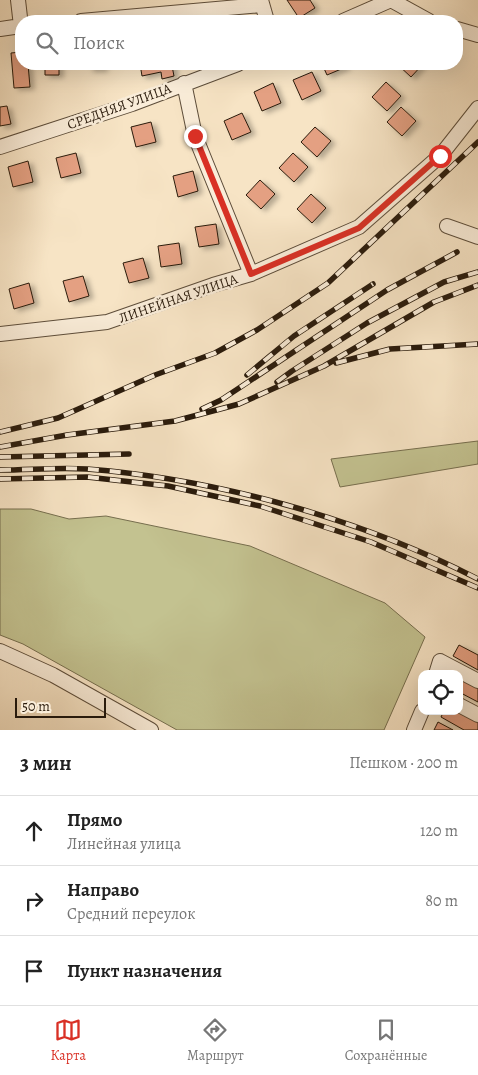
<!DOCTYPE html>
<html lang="ru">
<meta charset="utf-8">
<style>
:root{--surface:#fff;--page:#f2f2f2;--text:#222;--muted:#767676;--line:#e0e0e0;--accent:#d93025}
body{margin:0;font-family:Alegreya,serif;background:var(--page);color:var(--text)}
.controls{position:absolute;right:15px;bottom:15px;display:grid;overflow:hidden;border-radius:10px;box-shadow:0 5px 20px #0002}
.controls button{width:45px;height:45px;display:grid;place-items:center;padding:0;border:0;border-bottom:1px solid var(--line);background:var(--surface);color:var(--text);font:25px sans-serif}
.scale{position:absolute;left:15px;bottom:12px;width:91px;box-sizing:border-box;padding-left:5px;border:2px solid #2a1b0c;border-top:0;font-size:14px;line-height:18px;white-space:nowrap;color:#2a1b0c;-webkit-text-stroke:4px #faedd9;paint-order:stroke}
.stop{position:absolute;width:15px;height:15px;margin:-11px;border:4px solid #d93025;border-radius:50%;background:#fff}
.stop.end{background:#d93025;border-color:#fff;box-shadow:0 1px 5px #0008}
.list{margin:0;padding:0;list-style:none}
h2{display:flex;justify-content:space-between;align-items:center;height:65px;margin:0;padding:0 20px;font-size:21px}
h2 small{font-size:16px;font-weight:400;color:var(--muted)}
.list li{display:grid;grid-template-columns:32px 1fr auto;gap:15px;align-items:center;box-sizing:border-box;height:70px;padding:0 20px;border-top:1px solid var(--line)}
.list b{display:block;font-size:19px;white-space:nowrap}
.list p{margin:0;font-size:16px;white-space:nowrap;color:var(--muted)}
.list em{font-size:16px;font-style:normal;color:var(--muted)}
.icon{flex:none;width:28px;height:28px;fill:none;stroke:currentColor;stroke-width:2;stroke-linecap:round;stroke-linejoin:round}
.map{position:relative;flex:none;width:478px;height:730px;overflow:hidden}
.search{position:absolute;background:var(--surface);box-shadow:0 5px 20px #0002;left:15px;right:15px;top:15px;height:55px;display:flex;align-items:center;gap:12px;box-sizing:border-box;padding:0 18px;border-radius:20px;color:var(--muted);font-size:19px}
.sheet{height:275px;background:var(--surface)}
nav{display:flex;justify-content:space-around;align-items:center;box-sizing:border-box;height:70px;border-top:1px solid var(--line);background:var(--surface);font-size:14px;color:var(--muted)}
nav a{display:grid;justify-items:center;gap:2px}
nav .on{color:var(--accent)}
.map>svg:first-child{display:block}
.green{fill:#c3c290;stroke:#766e4e}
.building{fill:#e4a082;stroke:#2a1b0c;filter:url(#shadow)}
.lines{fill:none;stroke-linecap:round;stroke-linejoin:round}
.minor-casing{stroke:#5d4d3a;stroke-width:16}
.minor{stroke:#faedd9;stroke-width:14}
.rail-casing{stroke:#2a1b0c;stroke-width:5.5}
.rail{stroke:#faedd9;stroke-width:4;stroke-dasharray:11;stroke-linecap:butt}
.route{stroke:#d93025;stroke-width:6}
.labels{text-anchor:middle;stroke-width:5;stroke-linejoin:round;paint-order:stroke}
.street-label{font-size:14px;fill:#2a1b0c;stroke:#faedd9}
</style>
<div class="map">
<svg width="478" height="730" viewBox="0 0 478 730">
<defs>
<filter id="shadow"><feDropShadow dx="4.5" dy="2.5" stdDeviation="2.5" flood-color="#0004"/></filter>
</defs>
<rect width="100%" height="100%" fill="#f7e4c5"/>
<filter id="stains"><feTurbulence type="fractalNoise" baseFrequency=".004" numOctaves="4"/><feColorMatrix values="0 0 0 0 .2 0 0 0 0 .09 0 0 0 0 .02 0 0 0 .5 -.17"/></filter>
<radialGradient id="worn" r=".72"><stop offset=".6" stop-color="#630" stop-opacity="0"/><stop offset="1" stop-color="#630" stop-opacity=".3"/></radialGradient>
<path class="green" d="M478 441V464L340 487 331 459Z
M0 509H31L69 519 106 516 250 546 385 603 425 637 384 730H177L23 644 0 635Z"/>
<path class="building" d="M287 0H310L315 8 299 18Z
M21 52V64H28L30 87 14 88 11 53Z
M45 64H59V75H45Z
M89 64H103V69H89Z
M140 64H175L172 66 174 76 162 79 161 72 142 76Z
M322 64H345L346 67 327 75Z
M397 64H423L411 77Z
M312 72 321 91 302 100 293 80Z
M386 82 401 96 387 111 372 97Z
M273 83 281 103 262 111 254 92Z
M7 106 11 124 0 126V107Z
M401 107 416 121 402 136 387 122Z
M242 113 251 132 232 140 224 121Z
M151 122 156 142 136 147 131 127Z
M315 127 331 141 317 157 301 142Z
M76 153 81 173 61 178 56 158Z
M293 153 308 167 294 182 279 168Z
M28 161 33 182 13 187 8 167Z
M193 171 198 191 178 197 173 176Z
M260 180 275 194 261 209 246 195Z
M311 194 326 208 312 223 297 209Z
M216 224 219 244 199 247 195 227Z
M179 243 182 264 161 267 158 246Z
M143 258 149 278 129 283 123 263Z
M83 276 89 296 69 302 63 281Z
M29 283 34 303 14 309 9 289Z
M459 645 478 655V670L453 656Z
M459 676 478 686V702L459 692Z
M444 711H459L478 721V730H464L441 717Z
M438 722 453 730H434Z"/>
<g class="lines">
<defs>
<path id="minor" d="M18 0 21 26
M261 0 267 21
M391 0 429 21
M81 21 261 5
M343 21 391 0
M0 29 21 26
M457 29 478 35
M184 83 195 136 251 274
M0 147 132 104 238 64
M447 226 478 237
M0 334 107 322 213 285 251 274 359 227 441 155 478 108
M0 651 53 675 151 730
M436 674 440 661 478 681
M459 705 478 715
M414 730 422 711"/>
</defs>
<use href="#minor" class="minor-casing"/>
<use href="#minor" class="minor"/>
<defs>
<path id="rail" d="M336 363 390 349 478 344
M247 375 294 336 373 284
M277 382 292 371 367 323 444 282 478 272
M202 409 221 400 387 290 457 252
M0 432 58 418 155 375 215 353 257 330 328 283 478 142
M0 447 67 435 175 421 239 404 324 366 434 302 478 285
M0 457 129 454
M0 470C29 470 58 467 87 469 217 479 361 519 478 579
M0 479 87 477 168 486 260 506 371 542 478 588"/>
</defs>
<use href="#rail" class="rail-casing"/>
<use href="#rail" class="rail"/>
</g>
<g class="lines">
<path class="route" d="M195 136 251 274 359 228 440 156"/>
</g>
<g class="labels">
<g class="street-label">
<text transform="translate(119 106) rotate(-20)" y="5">СРЕДНЯЯ УЛИЦА</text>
<text transform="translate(178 298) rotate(-19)" y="5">ЛИНЕЙНАЯ УЛИЦА</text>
</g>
</g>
<rect width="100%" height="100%" filter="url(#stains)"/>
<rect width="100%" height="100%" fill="url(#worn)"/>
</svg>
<div class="controls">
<button><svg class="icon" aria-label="locate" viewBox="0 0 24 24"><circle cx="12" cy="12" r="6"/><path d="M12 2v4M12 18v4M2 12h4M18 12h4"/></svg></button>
</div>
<div class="scale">50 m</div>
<div class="stop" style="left:440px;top:156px"></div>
<div class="stop end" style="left:195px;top:136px"></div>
<div class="search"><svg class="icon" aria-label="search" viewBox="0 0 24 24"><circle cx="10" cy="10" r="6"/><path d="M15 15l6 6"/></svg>Поиск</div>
</div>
<section class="sheet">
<h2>3 мин<small>Пешком · 200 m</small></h2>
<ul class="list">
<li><svg class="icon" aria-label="ahead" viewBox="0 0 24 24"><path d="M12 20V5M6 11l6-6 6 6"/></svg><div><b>Прямо</b><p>Линейная улица</p></div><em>120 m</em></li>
<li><svg class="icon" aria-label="right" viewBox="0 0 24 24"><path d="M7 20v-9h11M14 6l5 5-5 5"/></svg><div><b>Направо</b><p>Средний переулок</p></div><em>80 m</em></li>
<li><svg class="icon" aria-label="arrive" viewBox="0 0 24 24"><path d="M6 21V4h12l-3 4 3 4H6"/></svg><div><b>Пункт назначения</b></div></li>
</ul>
</section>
<nav>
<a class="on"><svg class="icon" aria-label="map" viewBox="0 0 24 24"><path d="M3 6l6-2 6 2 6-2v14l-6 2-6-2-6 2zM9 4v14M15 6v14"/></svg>Карта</a>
<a><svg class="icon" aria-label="directions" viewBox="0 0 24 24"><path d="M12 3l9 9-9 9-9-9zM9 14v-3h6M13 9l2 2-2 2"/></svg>Маршрут</a>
<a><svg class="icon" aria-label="saved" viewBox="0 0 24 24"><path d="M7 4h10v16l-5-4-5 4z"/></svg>Сохранённые</a>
</nav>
